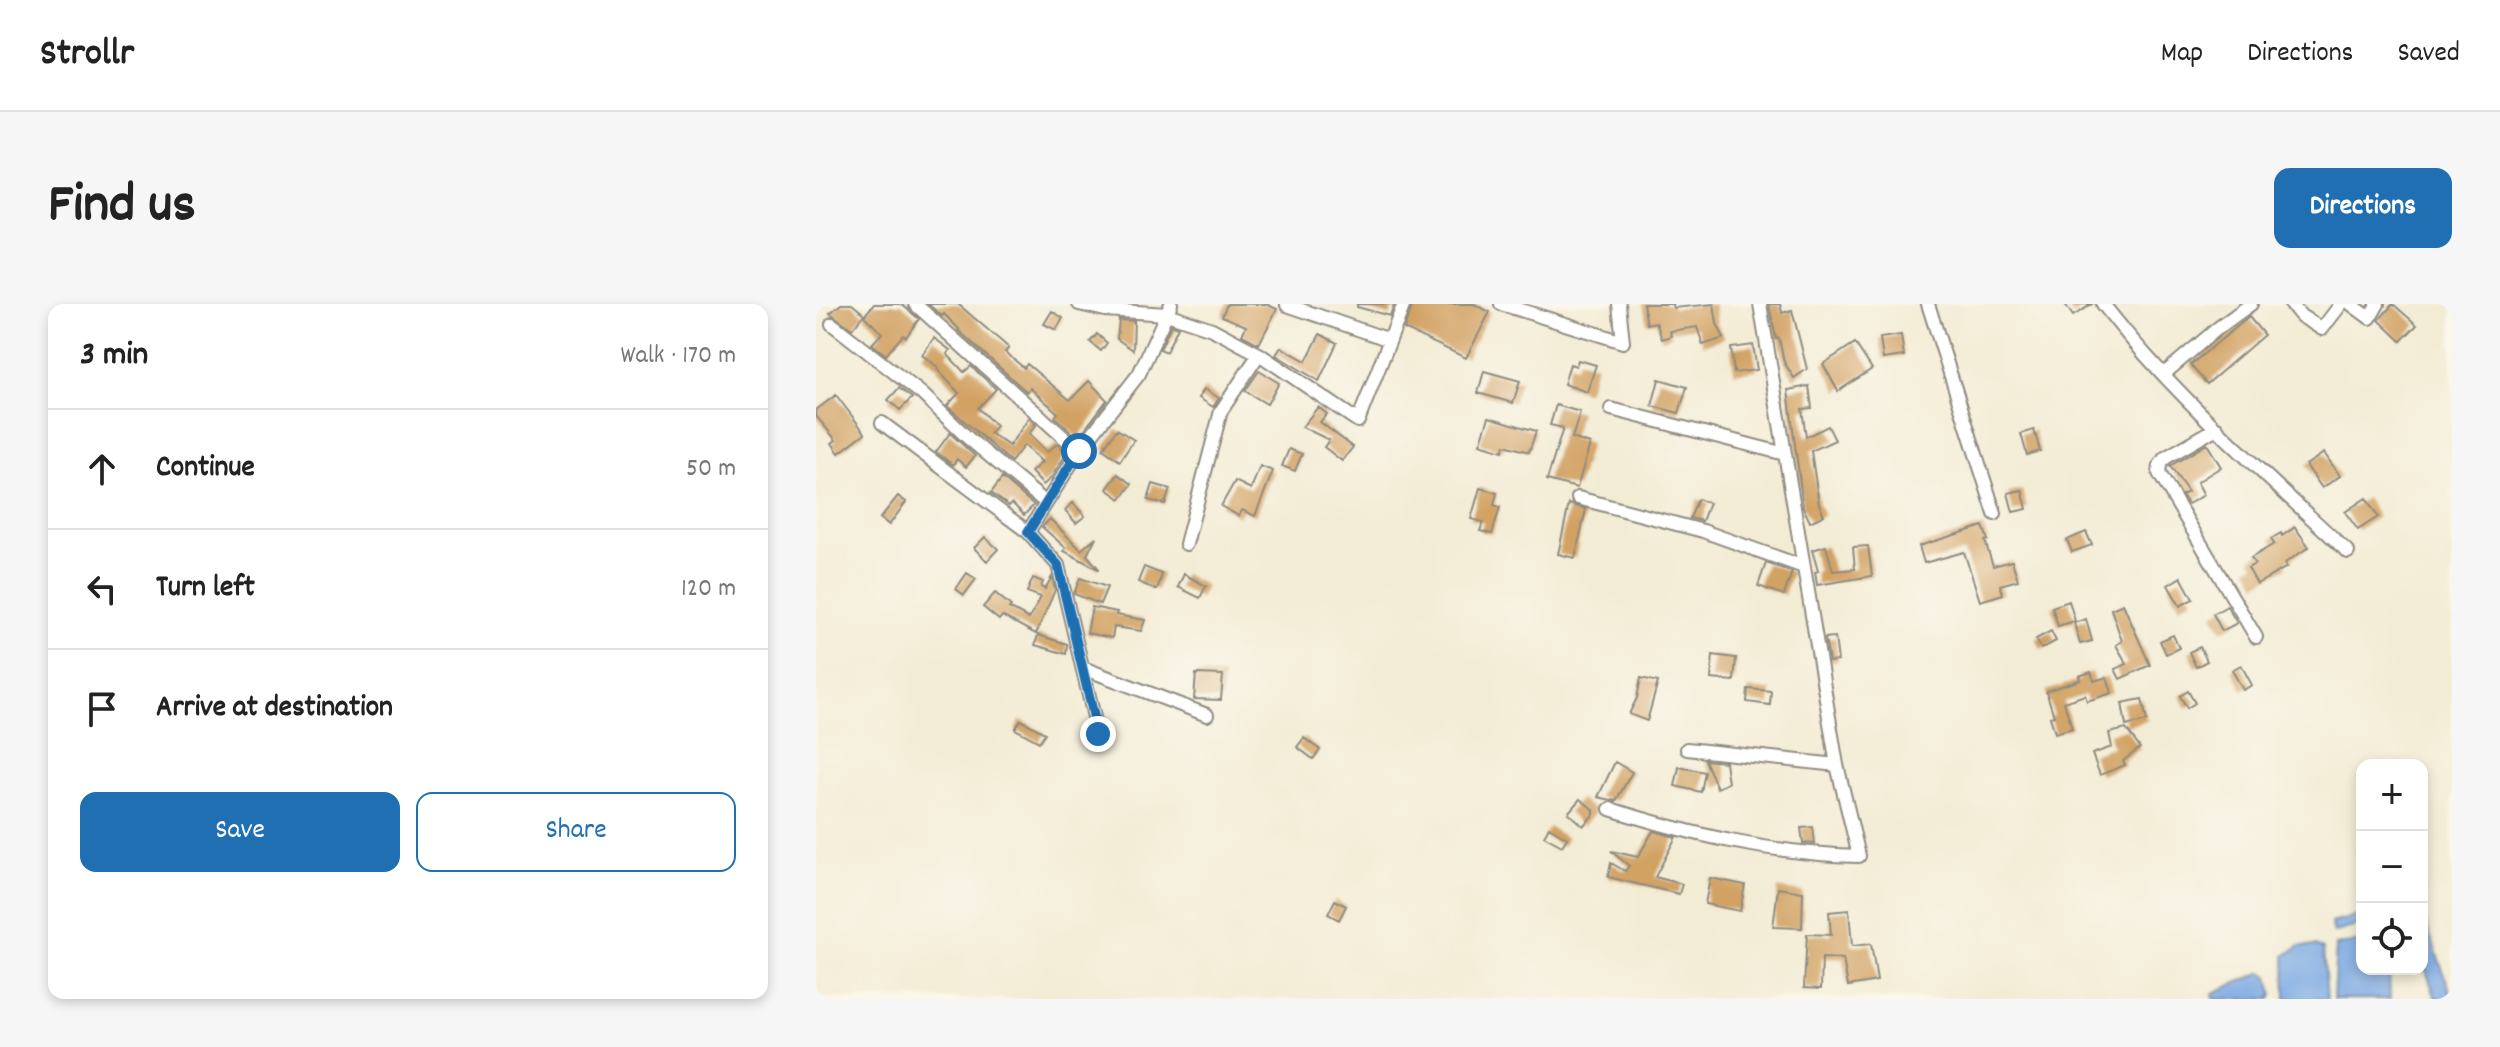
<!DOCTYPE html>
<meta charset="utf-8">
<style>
:root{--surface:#fff;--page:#f6f6f6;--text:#222;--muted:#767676;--line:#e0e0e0;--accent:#1f6fb2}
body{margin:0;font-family:Dekko,sans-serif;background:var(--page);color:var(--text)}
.controls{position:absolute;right:24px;bottom:24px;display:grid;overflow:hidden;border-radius:16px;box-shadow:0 4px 12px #0003}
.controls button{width:72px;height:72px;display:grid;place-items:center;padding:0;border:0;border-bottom:2px solid var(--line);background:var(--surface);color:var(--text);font:40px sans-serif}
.stop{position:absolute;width:24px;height:24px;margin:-18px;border:6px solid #1f6fb2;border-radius:50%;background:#fff}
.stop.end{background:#1f6fb2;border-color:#fff;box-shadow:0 2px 8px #0008}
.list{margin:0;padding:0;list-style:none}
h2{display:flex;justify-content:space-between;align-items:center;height:104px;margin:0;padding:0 32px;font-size:34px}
h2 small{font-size:26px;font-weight:400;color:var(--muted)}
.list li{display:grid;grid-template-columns:52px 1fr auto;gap:24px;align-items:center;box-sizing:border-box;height:120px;padding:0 32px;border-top:2px solid var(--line)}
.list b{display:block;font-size:30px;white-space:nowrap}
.list em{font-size:26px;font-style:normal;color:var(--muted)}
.actions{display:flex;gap:16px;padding:24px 32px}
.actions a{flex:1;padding:18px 0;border:2px solid var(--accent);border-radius:16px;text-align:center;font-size:28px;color:var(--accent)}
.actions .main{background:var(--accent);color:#fff}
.icon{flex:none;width:44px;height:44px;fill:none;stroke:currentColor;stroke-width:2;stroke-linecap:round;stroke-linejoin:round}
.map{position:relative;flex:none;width:1636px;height:695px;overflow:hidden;border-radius:16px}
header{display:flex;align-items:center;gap:48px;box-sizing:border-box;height:112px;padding:0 40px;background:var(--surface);border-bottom:2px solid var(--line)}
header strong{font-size:38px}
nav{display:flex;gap:44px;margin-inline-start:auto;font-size:28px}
.intro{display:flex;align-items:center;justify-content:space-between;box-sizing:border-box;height:192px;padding:0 48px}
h1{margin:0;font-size:56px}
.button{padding:20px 36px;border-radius:16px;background:var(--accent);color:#fff;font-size:28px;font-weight:700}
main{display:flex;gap:48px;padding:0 48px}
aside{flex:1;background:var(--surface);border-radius:16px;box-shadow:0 4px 12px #0003}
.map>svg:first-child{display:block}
.water{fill:#7aa8e3;stroke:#526a87;stroke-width:2}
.building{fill:#d2a263}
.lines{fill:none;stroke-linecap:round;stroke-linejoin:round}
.street-casing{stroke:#8f8c80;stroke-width:16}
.street{stroke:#fff;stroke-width:12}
.route{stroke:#1f6fb2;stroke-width:10}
</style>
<header>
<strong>Strollr</strong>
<nav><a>Map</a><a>Directions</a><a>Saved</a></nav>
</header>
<div class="intro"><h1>Find us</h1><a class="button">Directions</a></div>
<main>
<aside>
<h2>3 min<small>Walk · 170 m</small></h2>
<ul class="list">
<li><svg class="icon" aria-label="ahead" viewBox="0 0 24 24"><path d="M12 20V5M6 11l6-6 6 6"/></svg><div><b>Continue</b></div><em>50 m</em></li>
<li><svg class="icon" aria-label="left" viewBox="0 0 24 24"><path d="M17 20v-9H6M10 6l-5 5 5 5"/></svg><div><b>Turn left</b></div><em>120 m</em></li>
<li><svg class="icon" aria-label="arrive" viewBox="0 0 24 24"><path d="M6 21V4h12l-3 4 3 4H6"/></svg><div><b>Arrive at destination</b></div></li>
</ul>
<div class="actions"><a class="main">Save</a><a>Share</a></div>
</aside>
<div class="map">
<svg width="1636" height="695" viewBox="0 0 1636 695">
<rect width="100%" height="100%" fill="#fbf7ec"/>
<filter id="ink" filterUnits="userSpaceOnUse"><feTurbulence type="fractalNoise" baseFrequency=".0125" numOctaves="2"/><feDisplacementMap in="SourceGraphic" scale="16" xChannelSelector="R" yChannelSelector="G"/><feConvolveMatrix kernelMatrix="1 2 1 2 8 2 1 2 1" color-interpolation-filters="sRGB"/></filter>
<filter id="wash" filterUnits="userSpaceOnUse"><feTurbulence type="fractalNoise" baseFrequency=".006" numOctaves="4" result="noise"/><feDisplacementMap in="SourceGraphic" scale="32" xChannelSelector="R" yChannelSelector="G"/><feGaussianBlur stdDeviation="1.8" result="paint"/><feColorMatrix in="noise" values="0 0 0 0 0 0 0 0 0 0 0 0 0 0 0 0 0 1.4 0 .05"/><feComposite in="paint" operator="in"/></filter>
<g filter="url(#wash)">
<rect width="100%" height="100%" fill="#f3ecd5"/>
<path class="water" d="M1606 608 1636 692V695H1620L1606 655Z
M1546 611V620L1518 629 1515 619Z
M1546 638V665H1573L1574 695H1517L1520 641Z
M1484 642H1499L1507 645 1511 695H1470L1469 652Z
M1447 668 1453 672 1457 691 1455 695H1398L1397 689Z"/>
<g id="blocks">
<path class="building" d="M25 0H36L48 10 36 25 14 9Z
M58 0H85L103 15 90 33 87 31 70 51 56 40 66 29 48 12Z
M112 0H142L193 44 189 48 208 64 211 60 254 96 273 77 291 96 262 134 239 113 242 109 214 84 211 88 202 80 142 26 143 25 128 10 126 12Z
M411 0H450L461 5 443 40 426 31 430 22 406 12Z
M541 0H578L574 12 541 3Z
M597 0H658L674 8 650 54 588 25Z
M827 0H856L857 4 898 0 901 20 908 34 887 41 881 23 854 27 855 32 846 35 840 18 831 20Z
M953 0H964L966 9 976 6 991 65 978 74 968 58 963 34 960 35Z
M1249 0H1276L1257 12Z
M1577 0 1601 21 1585 37 1563 16Z
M236 7 247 14 240 26 228 20Z
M1433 13 1448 31 1391 80 1374 61Z
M303 16 318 17 317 46 301 35Z
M355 21 362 23 350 48 344 45Z
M281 30 291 39 285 47 274 38Z
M504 30 521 39 503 77 460 51 465 43 490 57Z
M1085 31 1088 52 1067 55 1064 34Z
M118 34 134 46 131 50 148 68 155 62 180 85 162 104 180 122 174 129 193 142 213 114 220 121 213 130 231 148 241 140 251 149 235 174 227 181 215 168 226 158 208 141 195 158 131 102 143 89 121 65 123 64 106 51Z
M1039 39 1056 65 1022 87 1007 60Z
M937 41 941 66 918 69 915 44Z
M762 56 780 61 771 88 748 80 754 60 760 62Z
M443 67 463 79 451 100 429 87Z
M668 67 704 77 697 99 662 89Z
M843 75 871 83 863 109 836 102Z
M993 82 996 104 986 105 990 133 1012 122 1019 136 995 147 1003 200 1008 211 994 218 987 203 972 86Z
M83 84 96 94 84 106 72 96Z
M388 85 403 94 397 103 383 94Z
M20 91 49 129 23 149 16 139 20 136 0 112V106Z
M740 101 764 108 756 134 774 140 761 184 731 176 747 124 734 121Z
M502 103 511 110 504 118 537 143 526 157 508 143 513 136 486 123Z
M673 113 720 127 713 148 689 141 687 147 664 140Z
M301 125 318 136 304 157 287 145Z
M1218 126 1224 147 1211 151 1205 130Z
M134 129 159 152 150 163 141 155 137 161 120 148Z
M1391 140 1405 163 1381 178 1388 191 1372 200 1366 191 1372 188 1354 162Z
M473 145 486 150 479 167 466 162Z
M1508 149 1524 172 1506 184 1490 161Z
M444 162 457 167 439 212 426 206 423 212 405 202 419 177 435 185Z
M302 170 316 180 305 195 291 185Z
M186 174 218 201 208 211 196 199 193 202 175 189Z
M337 180 354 185 349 200 332 196Z
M664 184 681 189 678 201 684 203 676 230 664 227 667 218 655 215Z
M1206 186 1211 205 1197 208 1192 189Z
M82 192 90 198 73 221 64 214Z
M1550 194 1562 213 1542 226 1529 208Z
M882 195 893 199 886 217 874 214Z
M257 199 269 212 260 219 249 206Z
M753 200 770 205 759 254 742 250Z
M234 215 265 246 280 233 271 251 284 266 248 247 250 244 226 223Z
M1167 222 1172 236 1169 237 1177 262 1196 257 1202 276 1184 281 1187 290 1164 297 1148 248 1108 259 1103 242Z
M1479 223 1493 243 1469 259 1471 263 1441 280 1432 264 1439 260 1435 254 1458 240 1455 235 1465 229 1466 232Z
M1270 228 1276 241 1256 248 1251 236Z
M169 233 182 245 171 257 158 244Z
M1010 242 1017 267 1039 265 1037 243 1052 242 1056 272 1001 281 999 268 1002 267 996 246Z
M950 259 976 268 968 291 942 282Z
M328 263 346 270 341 286 322 278Z
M151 269 160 275 148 291 140 285Z
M368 270 390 282 384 294 362 283Z
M236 273 239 286 220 330 186 312 183 316 167 303 179 289 195 302 193 304 213 315 225 293 211 288 217 274 227 278 225 283 229 285Z
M1365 273 1377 295 1364 302 1352 281Z
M264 274 291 283 284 300 258 290Z
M1253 297 1259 317 1242 322 1236 303Z
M1307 300 1334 361 1304 375 1299 365 1311 360 1300 341 1306 337 1295 305Z
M1411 302 1421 319 1406 327 1397 310Z
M276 303 301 308 300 311 329 316 325 327 298 323 296 334 271 329Z
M1270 315 1276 337 1264 340 1258 319Z
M1235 327 1240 337 1225 345 1220 335Z
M222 331 251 340 250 350 219 341Z
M1357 331 1363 344 1350 350 1344 337Z
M1019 333 1022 357 1013 358 1009 334Z
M1384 343 1391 357 1380 363 1373 348Z
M897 351 920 354 918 377 895 375Z
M1425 361 1436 381 1427 386 1416 366Z
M1275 368 1278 377 1291 373 1296 389 1271 397 1269 391 1248 398 1256 424 1239 429 1234 413 1238 412 1230 387 1264 376 1263 372Z
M380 370 407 371 405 396 378 395Z
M825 374 842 378 831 417 813 410 821 394Z
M932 385 955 387 954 401 931 398Z
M1372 387 1379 399 1371 404 1364 392Z
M1326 395 1331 417 1310 422 1306 399Z
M205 416 229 429 223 438 199 425Z
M1310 425 1324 444 1307 457 1309 461 1284 471 1276 450 1296 443 1293 429Z
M488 434 504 446 497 455 481 443Z
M889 456 909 458 912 479 901 484Z
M799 458 816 468 800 497 782 493Z
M863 463 889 468 885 488 859 482Z
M764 495 778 506V510L767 522 752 509Z
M733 523 751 534 746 542 728 532Z
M997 523 999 540 987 539 985 524Z
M837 527 860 533 839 573 866 580 863 590 792 573 795 559 809 567 813 562 795 547 822 553Z
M894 574 929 581 924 607 889 600Z
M962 584 987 588 986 624 957 623Z
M519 596 530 602 523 616 512 610Z
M1033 606 1036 642 1055 640 1061 677 1032 682 1027 655 1006 654 1005 685 988 684 991 630 1015 631 1013 608Z"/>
</g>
</g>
<g filter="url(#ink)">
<use href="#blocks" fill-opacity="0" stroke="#8f8c80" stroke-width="2"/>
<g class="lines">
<defs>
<path id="street" d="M99 0 263 147
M263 0 289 6 351 10 396 25 443 50 542 117 588 0
M685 0 807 38 803 0
M1112 0 1179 210
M1287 0C1358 92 1448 169 1532 248
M1475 0 1485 12 1506 25 1525 0
M1535 0 1554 14 1562 0
M471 1 574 36
M16 20 106 90 152 134 230 199
M1348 70 1402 24 1435 0
M795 105 969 150
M66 119 212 228 263 147 323 70 355 0
M1401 124 1349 154 1344 161 1343 169 1440 333
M762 194 887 227 988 263
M212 228 242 261 282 430
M370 240 405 107 443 50
M267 364 391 411
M871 445 1021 461
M794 505C877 531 956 550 1043 552L1021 461 944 0"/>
</defs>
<use href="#street" class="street-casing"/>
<use href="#street" class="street"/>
</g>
</g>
<g class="lines" filter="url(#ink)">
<path class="route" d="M263 147 212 228 242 261 282 430"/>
</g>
</svg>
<div class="controls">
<button>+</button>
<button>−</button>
<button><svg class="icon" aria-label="locate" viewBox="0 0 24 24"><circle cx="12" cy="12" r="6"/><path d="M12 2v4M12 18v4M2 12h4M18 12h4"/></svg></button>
</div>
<div class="stop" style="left:263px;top:147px"></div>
<div class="stop end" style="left:282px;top:430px"></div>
</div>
</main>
